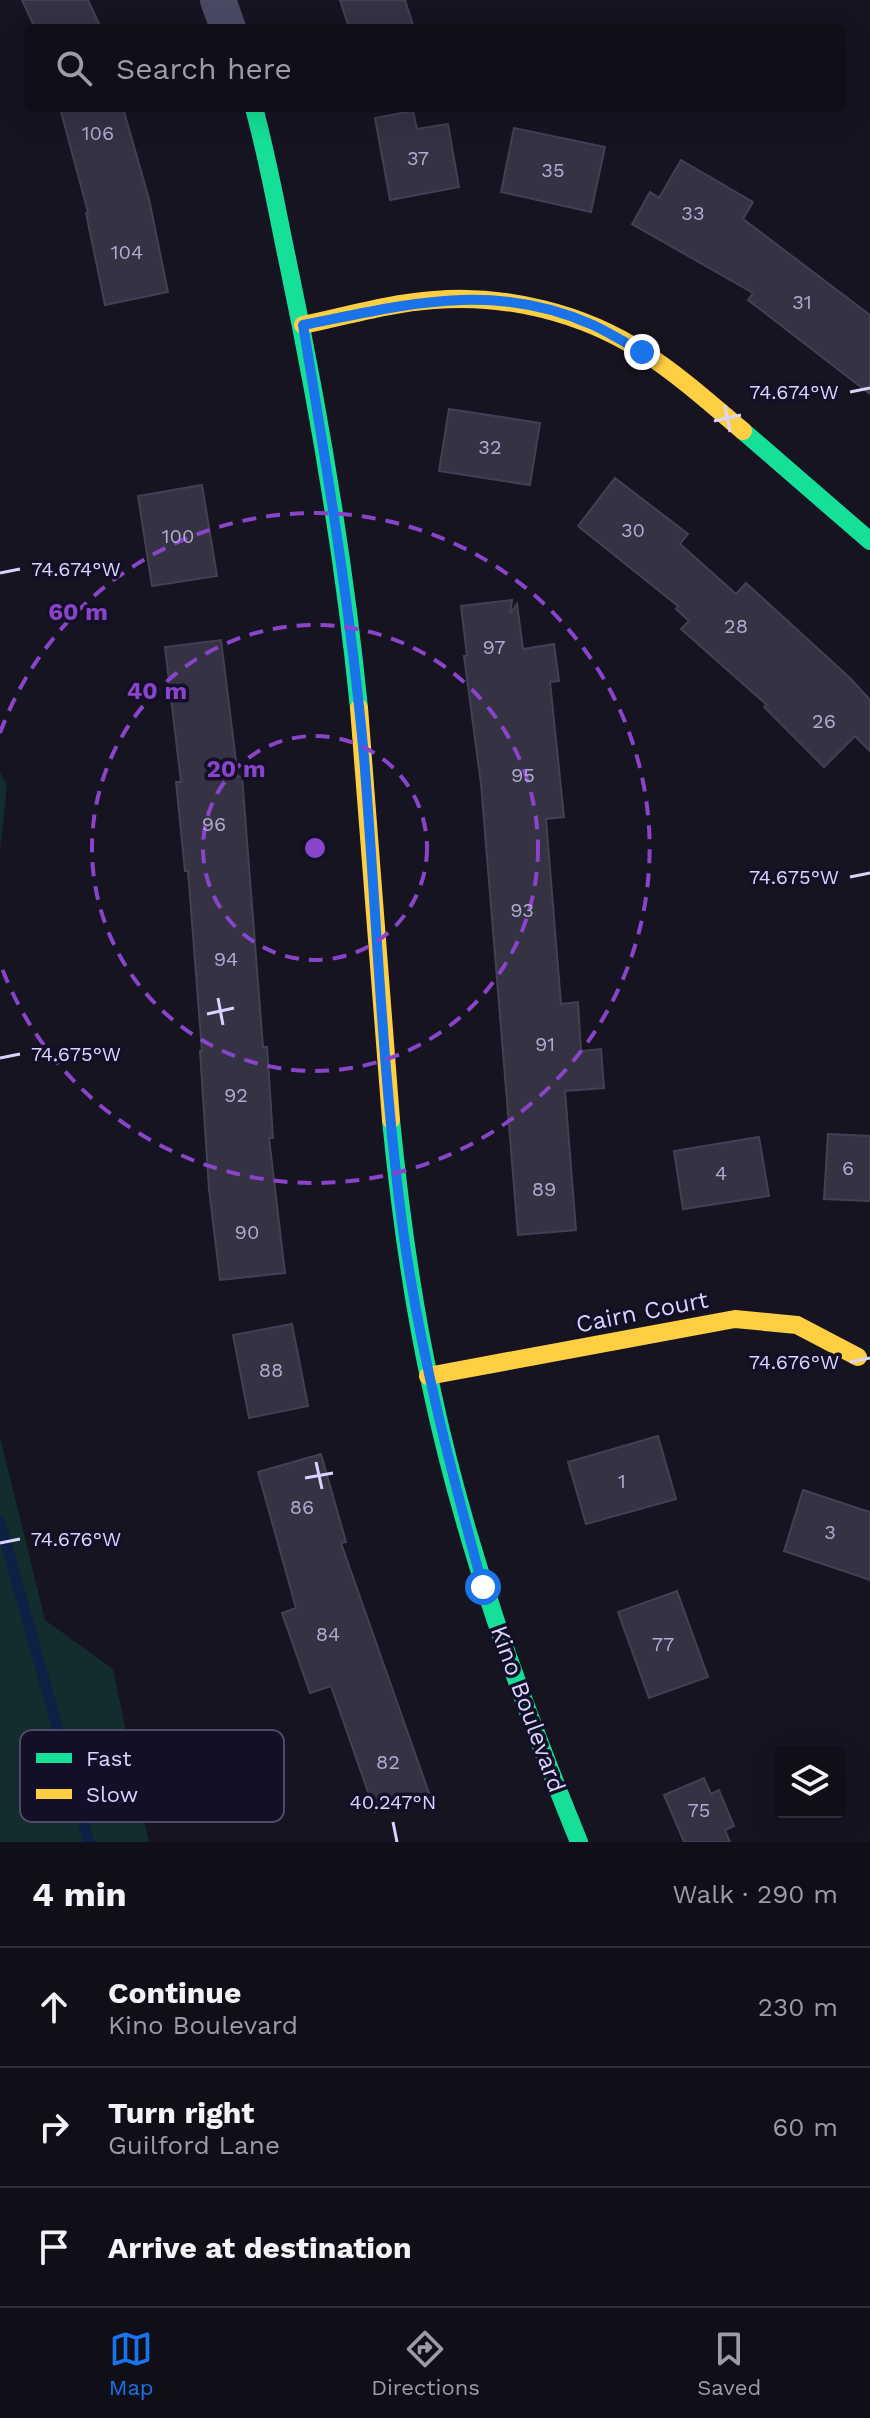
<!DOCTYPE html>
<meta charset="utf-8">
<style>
:root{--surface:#100f19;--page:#191822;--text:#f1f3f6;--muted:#9c9ca2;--line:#302f38;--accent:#1a73e8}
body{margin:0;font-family:"Work Sans",sans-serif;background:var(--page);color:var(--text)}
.controls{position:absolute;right:24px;bottom:24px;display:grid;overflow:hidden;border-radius:8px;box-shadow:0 8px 32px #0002}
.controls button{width:72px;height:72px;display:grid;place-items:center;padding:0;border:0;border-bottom:2px solid var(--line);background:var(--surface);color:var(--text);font:40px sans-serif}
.stop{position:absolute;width:24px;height:24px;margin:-18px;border:6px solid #1a73e8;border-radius:50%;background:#fff}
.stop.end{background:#1a73e8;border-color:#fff;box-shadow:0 2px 8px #0008}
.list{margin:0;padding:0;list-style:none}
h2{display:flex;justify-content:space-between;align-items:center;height:104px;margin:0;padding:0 32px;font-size:34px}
h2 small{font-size:26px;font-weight:400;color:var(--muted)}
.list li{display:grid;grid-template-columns:52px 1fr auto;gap:24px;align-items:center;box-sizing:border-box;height:120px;padding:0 32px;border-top:2px solid var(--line)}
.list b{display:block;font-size:30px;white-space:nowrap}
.list p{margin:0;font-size:26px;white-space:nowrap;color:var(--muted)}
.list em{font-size:26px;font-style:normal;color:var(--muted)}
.icon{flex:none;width:44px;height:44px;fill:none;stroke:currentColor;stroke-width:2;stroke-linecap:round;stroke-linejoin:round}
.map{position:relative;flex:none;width:870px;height:1842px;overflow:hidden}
.search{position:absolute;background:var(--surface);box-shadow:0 8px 32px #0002;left:24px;right:24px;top:24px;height:88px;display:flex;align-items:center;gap:20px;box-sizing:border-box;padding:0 28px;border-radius:8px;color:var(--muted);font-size:30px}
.sheet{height:464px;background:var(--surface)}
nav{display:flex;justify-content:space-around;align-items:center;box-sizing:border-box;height:112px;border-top:2px solid var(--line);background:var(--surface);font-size:22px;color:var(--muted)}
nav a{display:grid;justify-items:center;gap:4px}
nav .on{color:var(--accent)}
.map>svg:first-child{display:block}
.green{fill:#132c2d}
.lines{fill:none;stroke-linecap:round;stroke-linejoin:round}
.stream{stroke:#0d2144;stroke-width:11}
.building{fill:#343243;stroke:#433f54;stroke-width:2}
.street{stroke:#4a4962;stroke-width:36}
.fast{stroke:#16e098;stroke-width:18}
.slow{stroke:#ffcf43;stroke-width:18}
.route{stroke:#1a73e8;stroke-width:10}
.ticks{fill:none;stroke:#d9d4ff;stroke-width:3}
.ring{fill:none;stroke:#8945c9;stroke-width:4;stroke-dasharray:14 10}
.labels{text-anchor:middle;stroke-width:7;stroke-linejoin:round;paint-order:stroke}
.number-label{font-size:20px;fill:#b0acd0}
.street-label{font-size:24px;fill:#d9d4ff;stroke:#130f26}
.key{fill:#130f26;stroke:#4e4a67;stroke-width:2}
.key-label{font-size:22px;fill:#d9d4ff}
.ticks-label{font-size:20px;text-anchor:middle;fill:#d9d4ff;stroke:#130f26;stroke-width:7;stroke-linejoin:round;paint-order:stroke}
.centre{fill:#8945c9;stroke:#130f26;stroke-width:4}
.ring-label{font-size:24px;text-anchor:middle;font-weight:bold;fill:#8945c9;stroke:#130f26;stroke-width:7;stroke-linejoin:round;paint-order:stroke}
</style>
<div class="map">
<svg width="870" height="1842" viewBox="0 0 870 1842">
<rect width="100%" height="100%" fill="#161421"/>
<path class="green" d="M0 772 7 785 0 851Z
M0 1437 45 1620 113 1669 149 1842H0Z"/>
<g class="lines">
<path class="stream" d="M0 1521 89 1842"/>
</g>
<path class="building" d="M22 0H88L101 28H35Z
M340 0H405L414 28H349Z
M60 108H123L149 199 168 292 105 305 86 213 88 212Z
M413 111 417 129 448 124 459 187 390 200 375 118Z
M514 128 605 147 591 212 501 192Z
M681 160 753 202 743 219 870 315V394L748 300 753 293 632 224 650 192 659 198Z
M449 409 540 423 530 485 439 471Z
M615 478 688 534 680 544 736 594 746 583 850 678 870 700V751L855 736 824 767 764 707 767 705 681 629 689 621 676 609 678 606 578 526Z
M202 485 217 576 152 586 138 496Z
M512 600 510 614 517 604 523 649 554 644 559 681 550 682 564 817 546 819 561 1004 578 1002 581 1051 601 1049 604 1088 565 1091 576 1230 518 1235 481 784 464 656H467L461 606Z
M221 640 238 777 242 776 263 1047H267L273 1138H269L285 1273 220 1280 209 1189 200 1051H202L188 871H185L176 782H181L165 647Z
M828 1134 870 1136V1201L824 1199Z
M759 1137 769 1196 683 1209 674 1151Z
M292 1324 308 1406 249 1418 233 1335Z
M658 1436 676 1499 586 1524 568 1462Z
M321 1454 346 1542 341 1543 429 1793 375 1812 331 1686 310 1693 282 1613 296 1608 258 1472Z
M803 1490 870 1512V1580L784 1551Z
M677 1591 708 1677 649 1698 618 1612Z
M704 1778 711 1794 719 1790 734 1826 725 1830 730 1842H684L664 1795Z"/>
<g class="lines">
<path class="street" d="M218 0 228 28"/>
<path class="fast" d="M254 108C268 159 277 211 288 263 319 410 344 558 359 708
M743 431 870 541
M391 1120C400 1211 412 1301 432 1391 465 1546 519 1695 579 1842"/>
<path class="slow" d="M303 325C346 316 390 303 434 300 506 294 583 313 643 352 679 375 711 404 743 431
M359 708 391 1120
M428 1376 735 1319 797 1325 858 1357"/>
</g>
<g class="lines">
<path class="route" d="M483 1587C451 1471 421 1356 404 1237 382 1078 377 917 364 757 351 612 327 469 303 325 404 305 493 280 593 325 610 333 626 343 642 352"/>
</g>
<path class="ticks" d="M850 392 870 388M725 405 730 432M714 421 741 415M0 573 20 569M850 877 870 873M218 998 223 1025M207 1014 234 1008M0 1058 20 1054M850 1362 870 1358M316 1462 322 1489M305 1478 333 1473M0 1543 20 1539M393 1822 397 1842"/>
<g class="ring">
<circle cx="315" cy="848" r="112"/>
<circle cx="315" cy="848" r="223"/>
<path d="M0 733A335 335 0 1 1 0 963"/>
</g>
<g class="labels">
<g class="number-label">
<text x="98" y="140">106</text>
<text x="418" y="165">37</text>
<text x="553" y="177">35</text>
<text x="693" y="220">33</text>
<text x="127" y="259">104</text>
<text x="802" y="309">31</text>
<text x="490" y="454">32</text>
<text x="633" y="537">30</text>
<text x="178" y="543">100</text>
<text x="736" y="633">28</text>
<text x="494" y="654">97</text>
<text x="824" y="728">26</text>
<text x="523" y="782">95</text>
<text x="214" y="831">96</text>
<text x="522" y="917">93</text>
<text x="226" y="966">94</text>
<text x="545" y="1051">91</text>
<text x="236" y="1102">92</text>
<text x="848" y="1175">6</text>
<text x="721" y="1180">4</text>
<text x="544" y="1196">89</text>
<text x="247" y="1239">90</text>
<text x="271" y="1377">88</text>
<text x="622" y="1488">1</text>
<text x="302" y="1514">86</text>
<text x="830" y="1539">3</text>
<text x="328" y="1641">84</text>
<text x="663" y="1651">77</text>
<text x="388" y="1769">82</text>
<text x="699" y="1817">75</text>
</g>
<g class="street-label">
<text transform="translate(642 1312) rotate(-11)" y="8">Cairn Court</text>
<text transform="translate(528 1709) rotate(70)" y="8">Kino Boulevard</text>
</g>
</g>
<rect x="20" y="1730" width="264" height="92" rx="12" class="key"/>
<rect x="36" y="1753" width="36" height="10" fill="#16e098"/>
<rect x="36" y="1789" width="36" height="10" fill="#ffcf43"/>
<g class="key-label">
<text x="86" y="1766">Fast</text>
<text x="86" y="1802">Slow</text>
</g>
<g class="ticks-label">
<text x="794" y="399">74.674°W</text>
<text x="76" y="576">74.674°W</text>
<text x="794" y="884">74.675°W</text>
<text x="76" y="1061">74.675°W</text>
<text x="794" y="1369">74.676°W</text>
<text x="76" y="1546">74.676°W</text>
<text x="393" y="1809">40.247°N</text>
</g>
<circle cx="315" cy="848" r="12" class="centre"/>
<g class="ring-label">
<text x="78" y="620">60 m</text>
<text x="157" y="699">40 m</text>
<text x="236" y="777">20 m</text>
</g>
</svg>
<div class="controls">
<button><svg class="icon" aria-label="layers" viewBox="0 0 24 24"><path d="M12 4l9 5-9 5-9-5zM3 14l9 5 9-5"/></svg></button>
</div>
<div class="stop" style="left:483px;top:1587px"></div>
<div class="stop end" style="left:642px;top:352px"></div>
<div class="search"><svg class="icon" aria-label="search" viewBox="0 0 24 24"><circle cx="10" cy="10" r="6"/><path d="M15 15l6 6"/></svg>Search here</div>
</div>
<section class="sheet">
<h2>4 min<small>Walk · 290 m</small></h2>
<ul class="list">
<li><svg class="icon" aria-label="ahead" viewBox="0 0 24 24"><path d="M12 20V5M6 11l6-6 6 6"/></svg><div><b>Continue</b><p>Kino Boulevard</p></div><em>230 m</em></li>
<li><svg class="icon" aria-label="right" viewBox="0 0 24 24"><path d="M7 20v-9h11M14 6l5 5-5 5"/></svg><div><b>Turn right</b><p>Guilford Lane</p></div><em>60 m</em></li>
<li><svg class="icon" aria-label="arrive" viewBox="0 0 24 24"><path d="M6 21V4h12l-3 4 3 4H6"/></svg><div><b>Arrive at destination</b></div></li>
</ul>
</section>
<nav>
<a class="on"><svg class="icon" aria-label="map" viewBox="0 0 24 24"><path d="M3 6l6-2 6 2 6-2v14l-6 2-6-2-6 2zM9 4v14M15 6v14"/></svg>Map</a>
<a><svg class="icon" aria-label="directions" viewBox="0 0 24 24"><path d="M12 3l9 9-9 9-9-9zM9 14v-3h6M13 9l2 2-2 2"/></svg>Directions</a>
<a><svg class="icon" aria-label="saved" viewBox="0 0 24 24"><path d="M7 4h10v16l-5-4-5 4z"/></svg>Saved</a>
</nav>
